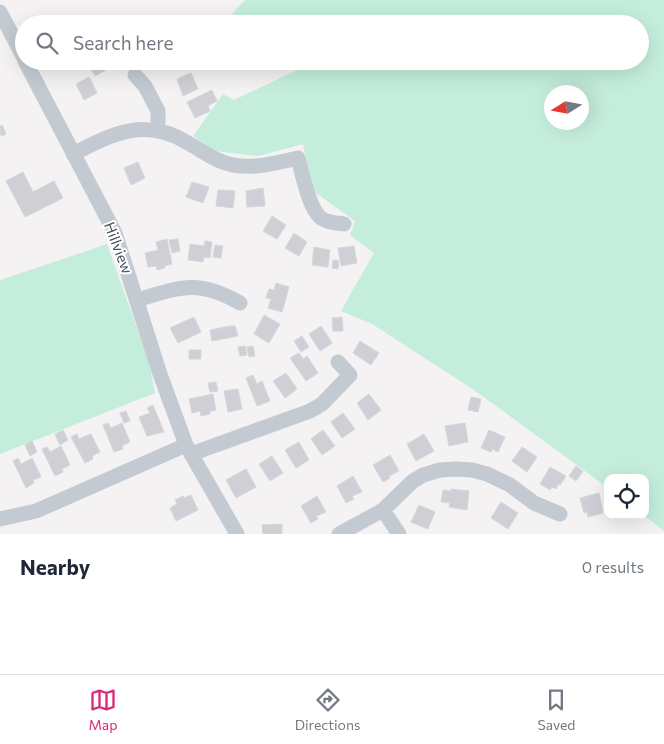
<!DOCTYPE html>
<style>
:root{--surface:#fff;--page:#f6f6f7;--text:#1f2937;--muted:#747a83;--line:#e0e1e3;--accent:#db2777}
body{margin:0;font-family:Commissioner,sans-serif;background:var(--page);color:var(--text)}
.controls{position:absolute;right:15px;bottom:15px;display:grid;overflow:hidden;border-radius:10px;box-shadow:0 5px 20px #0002}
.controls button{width:45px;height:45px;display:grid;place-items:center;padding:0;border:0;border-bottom:1px solid var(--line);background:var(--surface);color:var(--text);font:25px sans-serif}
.compass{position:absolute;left:544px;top:85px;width:45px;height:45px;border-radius:50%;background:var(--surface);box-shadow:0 5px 20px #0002;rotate:259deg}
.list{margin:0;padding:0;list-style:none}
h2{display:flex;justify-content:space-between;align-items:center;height:65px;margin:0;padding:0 20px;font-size:21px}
h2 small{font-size:16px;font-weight:400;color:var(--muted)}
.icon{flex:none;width:28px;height:28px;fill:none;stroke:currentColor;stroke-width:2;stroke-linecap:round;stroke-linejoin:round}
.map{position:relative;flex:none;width:664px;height:534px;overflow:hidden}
.search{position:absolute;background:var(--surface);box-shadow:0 5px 20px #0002;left:15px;right:15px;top:15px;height:55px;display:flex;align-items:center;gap:12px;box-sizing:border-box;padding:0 18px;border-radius:28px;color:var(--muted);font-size:19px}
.sheet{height:140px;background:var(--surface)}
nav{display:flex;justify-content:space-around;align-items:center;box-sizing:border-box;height:70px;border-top:1px solid var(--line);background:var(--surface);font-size:14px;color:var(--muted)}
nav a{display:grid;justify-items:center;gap:2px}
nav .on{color:var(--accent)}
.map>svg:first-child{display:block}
.green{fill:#c4eedb;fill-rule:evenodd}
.building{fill:#cfd0d6;stroke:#d6d7dc}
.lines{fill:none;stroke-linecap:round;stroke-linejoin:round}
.minor{stroke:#c4cad2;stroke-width:15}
.labels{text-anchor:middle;stroke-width:4;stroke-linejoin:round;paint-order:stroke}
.street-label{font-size:15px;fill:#4a525e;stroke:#fff}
</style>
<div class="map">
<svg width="664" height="534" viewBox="0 0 664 534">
<rect width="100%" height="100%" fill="#f4f2f2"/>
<path class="green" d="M245 0H664V531L644 515 645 478H608V488L474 390 372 324 341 311 374 253 350 235 355 221 313 191 303 144 258 156 215 151 193 136 223 94 234 100 301 68 294 61H640V24H245L232 14ZM552 92H582V122H552Z
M107 244 149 362 155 393 0 454V280Z"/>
<path class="building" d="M63 61H81L68 69Z
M87 61H99L89 66Z
M169 61H188L172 68Z
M194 61H205V62L196 66Z
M102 62 106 70 95 76 90 68Z
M191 73 198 89 183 96 177 79Z
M89 77 97 93 84 100 76 84Z
M212 90 217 101 208 106 210 111 195 118 187 102Z
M2 125 6 134 1 136 0 126Z
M138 162 145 178 131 185 124 168Z
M23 172 33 192 54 181 63 198 25 217 6 181Z
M192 182 209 187 203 203 186 197Z
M263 188 265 206 247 207 246 191Z
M218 190 235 191 233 208 216 206Z
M272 216 286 225 277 239 263 231Z
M294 233 307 242 299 256 285 248Z
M167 239 172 264 164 266 165 268 157 270 156 266 148 267 145 253 158 250 156 242Z
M178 239 180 251 172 253 169 240Z
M205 241 212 242 210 258 204 257 203 262 188 260 190 244 204 246Z
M215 245 223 246 221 258 213 257Z
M354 246 357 263 341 266 338 248Z
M314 247 330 250 328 267 312 265Z
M333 260 339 261 338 269 332 268Z
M276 283 289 287 282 312 268 308 271 299 266 298 269 289 274 290Z
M264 315 280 324 269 343 254 334Z
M194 317 201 332 178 343 170 328Z
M342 317 343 331H333L332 318Z
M230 326H235L238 336 212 341 210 330Z
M321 326 332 343 320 351 309 334Z
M302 336 309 347 301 352 294 341Z
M360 341 379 353 371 365 353 353Z
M245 346 247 355 240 356 238 347Z
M253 346 255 356 249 357 247 347Z
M189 350H201V359H189Z
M299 353 303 359 307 356 318 373 306 381 290 358Z
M286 373 297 389 285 398 273 381Z
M253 375 257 384 262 381 270 401 257 406 246 378Z
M216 382 218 391 210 392 208 383Z
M238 389 242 409 228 412 224 391Z
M213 394 216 410 209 412 210 414 201 416 200 411 192 413 189 399Z
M369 394 381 410 368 420 357 403Z
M471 397 481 399 478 412 468 410Z
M153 405 164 432 147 436 139 417 150 413 147 408Z
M126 411 130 421 124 423 120 413Z
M343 413 355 429 342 438 331 422Z
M108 423 111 428 122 423 130 442 122 446 123 449 114 452 103 425Z
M465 423 468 442 449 446 445 426Z
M63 430 68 440 60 445 55 434Z
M323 430 335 446 322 455 311 439Z
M489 430 505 437 498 452 492 449 491 452 481 448Z
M77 434 79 439 91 434 100 452 92 456 93 459 85 463 71 437Z
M424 434 434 451 416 461 407 444Z
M32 441 37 452 30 456 25 445Z
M299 442 309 460 296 468 285 450Z
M61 446 70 465 62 469 63 472 55 476 42 449 47 447 50 452Z
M522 447 537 457 527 472 512 461Z
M390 455 399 471 389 476 390 478 383 482 373 465Z
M272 456 283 473 270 481 259 464Z
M18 458 21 464 32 458 41 477 33 480 34 483 26 488 13 461Z
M576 466 583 471 576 481 569 476Z
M550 467 566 476 560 485 558 484 556 489 552 487 550 490 540 484Z
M246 469 256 487 236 498 226 480Z
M353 476 362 492 352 496 354 499 346 503 337 486Z
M451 489 469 491 467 510 449 507 450 503 441 502 443 490 451 491Z
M599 493 603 513 588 517 587 512 584 513 580 498Z
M191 495 198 510 176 521 170 508 177 504 175 500 183 496 184 498Z
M317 496 326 512 316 516 318 519 311 523 301 506Z
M501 502 518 513 508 529 491 518Z
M419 505 435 512 428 529 411 522Z
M282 524V534H263L262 525Z"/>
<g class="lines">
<path class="minor" d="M0 12 24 58
M25 61 115 233 160 374 186 445 237 534
M135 75 145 86 158 111V130
M73 154C113 133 146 117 188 143 203 151 216 162 233 165 255 169 277 163 298 158 302 173 309 209 321 218 328 223 336 223 344 224
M137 300C180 287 198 279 240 303
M191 454 310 411 322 404 350 375 338 362
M383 510 399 534
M0 519 36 511 186 445
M339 534 383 510 413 481 423 475 440 470 456 469 472 470 487 474 510 485 534 503 560 514"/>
</g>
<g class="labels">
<g class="street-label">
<text transform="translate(118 248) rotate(69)" y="5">Hillview</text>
</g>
</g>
</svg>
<div class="controls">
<button><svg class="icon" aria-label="locate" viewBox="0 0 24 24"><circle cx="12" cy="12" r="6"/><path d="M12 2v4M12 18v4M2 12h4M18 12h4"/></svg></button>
</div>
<svg class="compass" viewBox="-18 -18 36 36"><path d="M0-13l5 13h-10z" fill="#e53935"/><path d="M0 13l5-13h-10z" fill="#747a83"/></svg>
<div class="search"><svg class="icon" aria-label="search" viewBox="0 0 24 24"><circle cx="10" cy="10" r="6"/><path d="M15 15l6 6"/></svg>Search here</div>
</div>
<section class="sheet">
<h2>Nearby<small>0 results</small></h2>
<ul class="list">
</ul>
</section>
<nav>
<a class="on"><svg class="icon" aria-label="map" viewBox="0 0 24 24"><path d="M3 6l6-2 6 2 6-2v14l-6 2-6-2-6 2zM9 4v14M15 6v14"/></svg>Map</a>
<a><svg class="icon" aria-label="directions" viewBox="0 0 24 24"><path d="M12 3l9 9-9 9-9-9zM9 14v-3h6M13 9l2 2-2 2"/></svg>Directions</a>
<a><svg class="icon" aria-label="saved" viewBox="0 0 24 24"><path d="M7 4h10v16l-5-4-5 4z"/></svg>Saved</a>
</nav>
